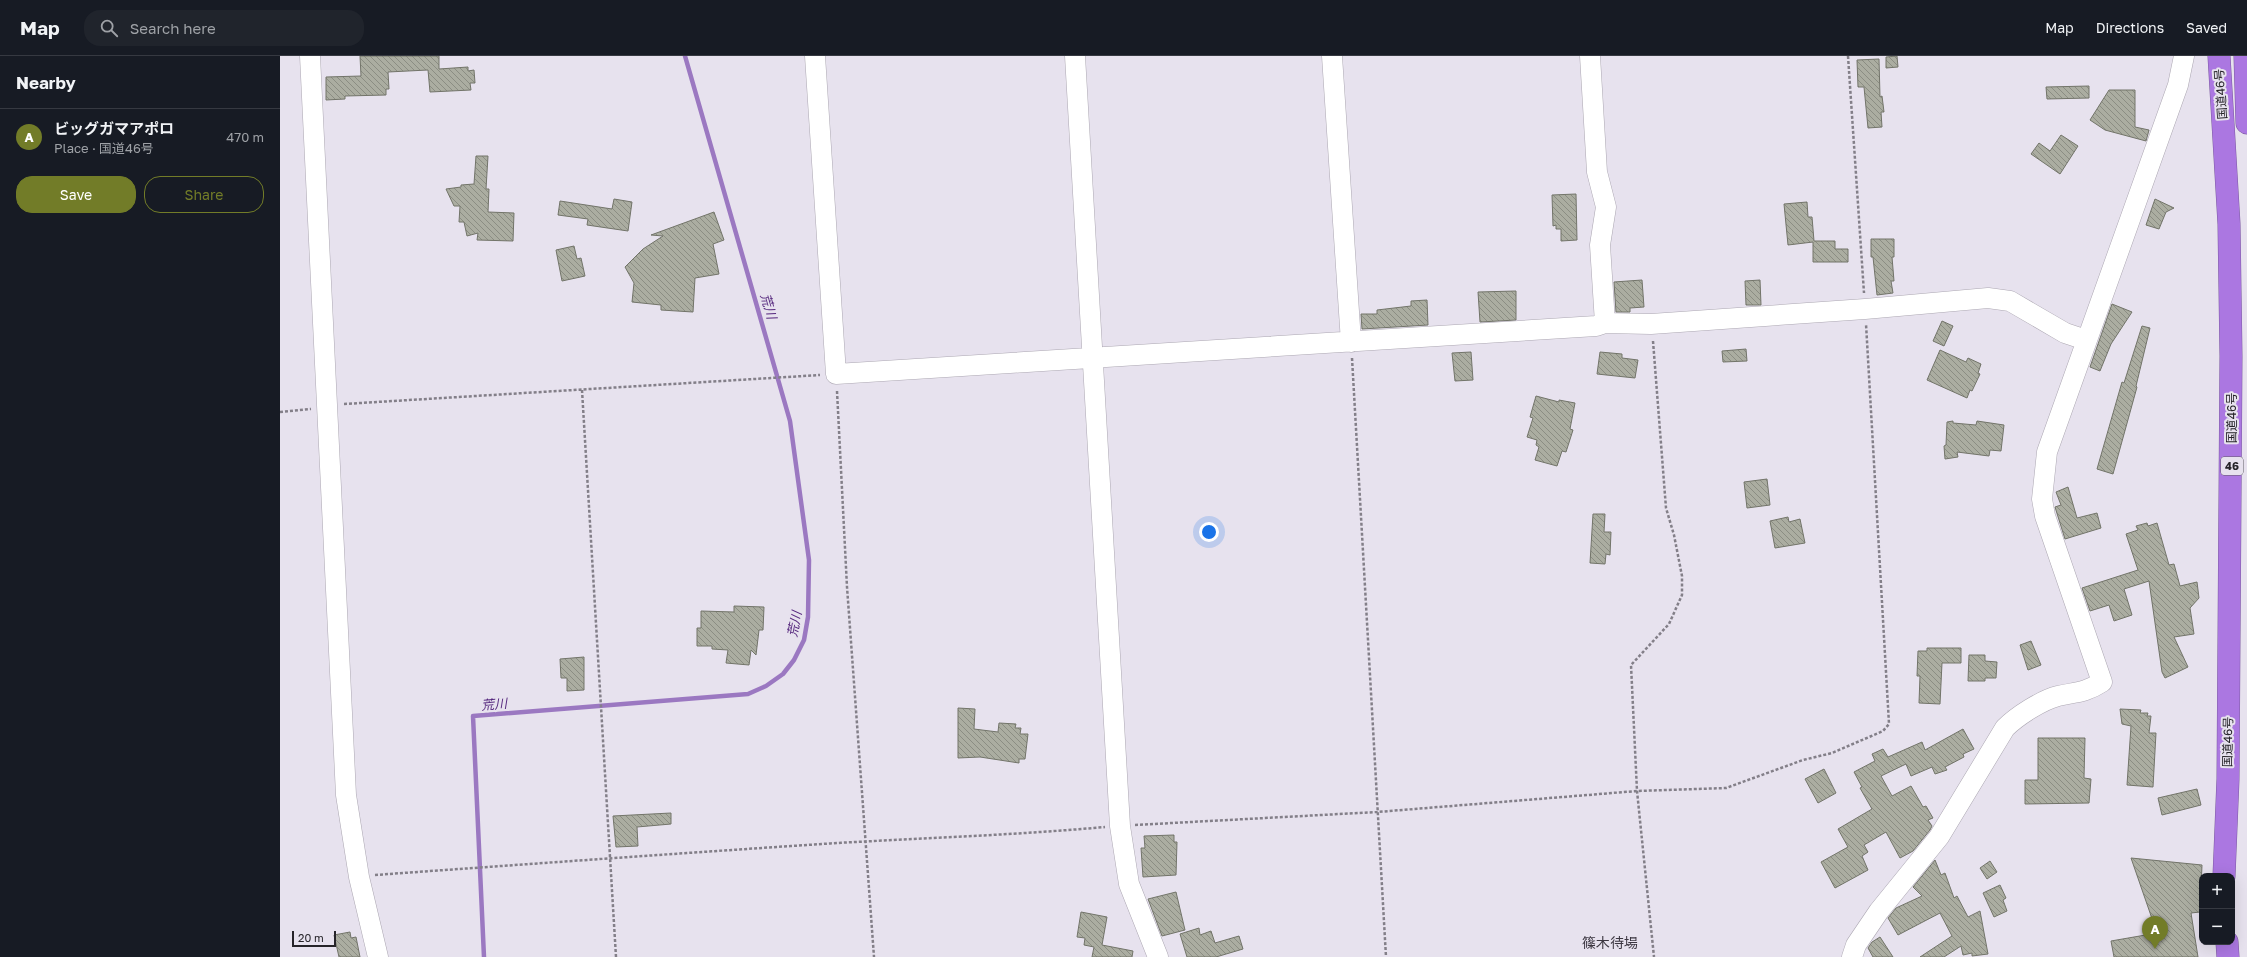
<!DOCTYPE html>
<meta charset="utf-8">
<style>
:root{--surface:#171b24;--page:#20242c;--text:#f1f3f6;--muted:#9ea1a6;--line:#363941;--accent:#727c28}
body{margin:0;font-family:"Golos Text","Noto Sans JP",sans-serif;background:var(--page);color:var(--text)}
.controls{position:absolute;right:12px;bottom:12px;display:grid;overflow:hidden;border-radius:8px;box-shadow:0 4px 16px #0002}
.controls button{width:36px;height:36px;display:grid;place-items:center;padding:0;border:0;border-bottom:1px solid var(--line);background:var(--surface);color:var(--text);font:20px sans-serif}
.scale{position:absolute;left:12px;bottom:10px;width:44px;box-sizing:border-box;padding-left:4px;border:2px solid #262429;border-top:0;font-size:11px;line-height:14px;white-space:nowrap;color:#262429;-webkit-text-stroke:3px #e7e2ee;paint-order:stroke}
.you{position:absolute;left:929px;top:476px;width:14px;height:14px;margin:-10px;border:3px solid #fff;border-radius:50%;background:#1a73e8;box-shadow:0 0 0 6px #1a73e833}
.badge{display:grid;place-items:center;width:26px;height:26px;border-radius:50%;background:var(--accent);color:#fff;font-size:13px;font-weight:700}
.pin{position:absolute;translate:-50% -33px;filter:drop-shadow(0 1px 2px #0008)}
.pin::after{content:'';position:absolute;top:21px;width:14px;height:12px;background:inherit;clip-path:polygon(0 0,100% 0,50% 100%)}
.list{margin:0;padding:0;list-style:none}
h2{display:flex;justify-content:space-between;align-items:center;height:52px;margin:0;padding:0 16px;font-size:17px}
h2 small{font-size:13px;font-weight:400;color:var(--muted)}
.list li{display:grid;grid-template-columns:26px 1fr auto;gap:12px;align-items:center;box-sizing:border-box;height:56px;padding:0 16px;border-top:1px solid var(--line)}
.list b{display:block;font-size:15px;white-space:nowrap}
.list p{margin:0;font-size:13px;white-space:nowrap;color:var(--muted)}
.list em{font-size:13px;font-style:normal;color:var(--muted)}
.actions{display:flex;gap:8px;padding:12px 16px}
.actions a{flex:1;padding:9px 0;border:1px solid var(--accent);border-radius:16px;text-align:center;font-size:14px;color:var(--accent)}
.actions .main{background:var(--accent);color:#fff}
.icon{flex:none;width:22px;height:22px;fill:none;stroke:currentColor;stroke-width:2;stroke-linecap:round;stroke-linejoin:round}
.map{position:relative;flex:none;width:1967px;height:901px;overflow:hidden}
header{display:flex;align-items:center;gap:24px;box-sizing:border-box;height:56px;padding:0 20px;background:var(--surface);border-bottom:1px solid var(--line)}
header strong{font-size:19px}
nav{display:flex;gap:22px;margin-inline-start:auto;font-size:14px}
.search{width:280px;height:36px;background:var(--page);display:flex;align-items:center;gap:10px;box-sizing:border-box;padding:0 14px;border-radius:16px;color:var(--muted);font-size:15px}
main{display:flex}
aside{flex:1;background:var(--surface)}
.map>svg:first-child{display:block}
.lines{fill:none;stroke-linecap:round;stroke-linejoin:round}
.stream{stroke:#9b78c1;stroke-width:4.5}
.building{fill:url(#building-back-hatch);stroke:#727469}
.minor-casing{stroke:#aca7b2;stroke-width:21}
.highway-casing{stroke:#7c5aa1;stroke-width:23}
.path{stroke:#837f88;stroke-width:2.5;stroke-dasharray:3 2;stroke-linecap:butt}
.minor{stroke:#fff;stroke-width:20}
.highway{stroke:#ab77e1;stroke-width:22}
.labels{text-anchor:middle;stroke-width:4;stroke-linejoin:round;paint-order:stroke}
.shield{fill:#e7e2ee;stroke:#605d64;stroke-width:1}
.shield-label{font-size:11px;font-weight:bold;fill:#262429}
.street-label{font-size:12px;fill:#262429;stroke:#e7e2ee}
.water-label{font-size:13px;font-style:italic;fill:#56287e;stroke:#e7e2ee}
.quarter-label{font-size:14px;fill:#3b3640;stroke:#e7e2ee}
</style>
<header>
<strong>Map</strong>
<div class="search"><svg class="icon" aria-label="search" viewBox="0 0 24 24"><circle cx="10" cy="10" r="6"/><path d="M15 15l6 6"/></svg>Search here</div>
<nav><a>Map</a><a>Directions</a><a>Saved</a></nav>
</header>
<main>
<aside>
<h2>Nearby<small></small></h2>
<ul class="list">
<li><span class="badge">A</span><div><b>ビッグガマアポロ</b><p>Place · 国道46号</p></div><em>470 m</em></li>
</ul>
<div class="actions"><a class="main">Save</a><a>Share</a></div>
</aside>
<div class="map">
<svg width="1967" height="901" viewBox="0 0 1967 901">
<defs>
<pattern id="building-back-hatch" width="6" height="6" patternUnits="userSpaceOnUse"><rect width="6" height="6" fill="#abada1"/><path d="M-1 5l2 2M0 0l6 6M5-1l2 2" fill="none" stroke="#8b8d83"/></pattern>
</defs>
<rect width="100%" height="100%" fill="#e7e2ee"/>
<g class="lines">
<path class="stream" d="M204 901 193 660 468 638 486 630 503 618 514 604 524 584 528 561 529 504 510 365 405 0"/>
</g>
<path class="building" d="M80 0H159V13L188 11V15L194 14 195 27H190L191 34 150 36 148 14 108 16 109 33H106V39L65 40V43L46 44V21L81 20Z
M1617 0 1618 11 1606 12V1Z
M1599 3 1600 41 1602 40 1604 56H1601L1602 71 1588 72 1584 31H1578L1577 4Z
M1809 30V42L1767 43 1766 31Z
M1829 34H1855V71L1869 74 1866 85 1825 74 1810 64Z
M1781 79 1798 90 1780 118 1751 98 1759 87 1770 95Z
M196 100H208L206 133H209L208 156 234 157 233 185 197 184 198 177 187 180 184 166H179L180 150H174L166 133 181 131V129L194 128Z
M1296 138 1297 184 1281 185V173H1276V169L1273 170 1272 139Z
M334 143 352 146 348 175 307 169 308 163 278 159 280 145 332 153Z
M1875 143 1894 152 1886 156 1879 173 1866 169Z
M1527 146 1528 161H1532L1534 185H1555V193H1568V206H1533V186L1508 189 1504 148Z
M434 156 444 184 433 188 439 218 415 222 413 256 381 254V249L352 246 354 227 345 211 363 193 383 180 371 179Z
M1591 183H1614V201H1612L1614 225H1611L1613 237 1597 239 1593 201H1591Z
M294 190 297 203 301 202 305 220 282 225 276 194Z
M1362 224 1364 251 1350 252V256H1336L1334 226Z
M1480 224 1481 249H1466L1465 225Z
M1236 235V264L1200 266 1198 236Z
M1147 244 1148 269 1082 273 1081 258H1097V254L1131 250V245Z
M1832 248 1852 256 1831 288 1820 315 1810 311Z
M1662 265 1673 270 1664 290 1653 285Z
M1862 270 1870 272 1856 330 1857 331 1833 418 1817 413 1842 326 1844 327Z
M1466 293 1467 305 1443 306 1442 295Z
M1660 294 1686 306 1688 302 1701 308 1698 317 1700 318 1692 335 1690 334 1687 342 1647 324Z
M1191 296 1193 324 1175 325 1172 297Z
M1320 296 1342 298V302L1358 304 1355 322 1317 318Z
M1256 340 1279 346V344L1295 347 1290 373 1293 374 1286 396 1282 395 1277 410 1255 404 1259 391 1256 389 1257 384 1247 381 1253 362 1250 361Z
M1673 365V367L1696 369 1697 365 1724 369 1721 395 1710 394 1709 400 1677 396 1678 401 1665 403 1664 390 1666 389 1667 366Z
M1487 423 1490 449 1467 452 1464 426Z
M1788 431 1797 462 1817 457 1821 472 1785 483 1775 451 1781 449 1776 436Z
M1313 458H1325L1324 476H1331L1330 499 1326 498 1325 508 1310 507Z
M1508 461 1509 466 1520 463 1525 487 1495 492 1490 465Z
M1867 467 1868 470 1877 467 1889 509 1894 508 1900 530 1917 526 1919 542 1910 552 1914 578 1894 581 1908 611 1885 622 1882 616 1869 525 1844 533 1852 559 1834 565 1829 549 1810 555 1802 532 1858 514 1846 478 1858 474 1856 470Z
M454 550 484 551 483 574H479L476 599 471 594 469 609 446 607 448 594 432 593V590H417V572H421V555L454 556Z
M1751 585 1761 609 1748 614 1740 589Z
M1647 592H1681V607H1662L1660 648 1639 647 1640 620H1637L1638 595H1647Z
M1689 599H1705V605L1717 606 1716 622H1705V625H1688Z
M304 601V634L287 635V622H281L280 603Z
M678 652 695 653 694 673 718 676 719 667 736 668 735 672H741L740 678H748L745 703H739V707L700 701 678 702Z
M1840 653 1861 654 1860 657H1868L1867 660H1871L1869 677H1876L1873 731 1847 729 1851 670 1842 668Z
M1683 673 1694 693 1683 698 1684 701 1665 711 1667 714 1655 718 1652 711 1631 720 1626 708 1601 720 1612 740 1631 730 1643 751 1646 750 1653 762 1648 764 1652 770 1650 774 1633 795 1620 802 1606 776 1584 789 1588 796 1582 800 1588 814 1555 832 1541 806 1568 791 1558 773 1592 753 1580 732 1582 731 1574 716 1595 705 1592 698 1603 693 1608 701 1642 686 1645 694Z
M1758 682H1805L1804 722 1811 723 1809 747 1745 748V724H1758Z
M1544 713 1556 737 1538 747 1525 723Z
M1917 733 1921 749 1882 759 1878 742Z
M391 757V768L357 771 358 790 336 791 333 760Z
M894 779V786H897L896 819 863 821 861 792H865L864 780Z
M1851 802 1922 809 1920 856 1911 857 1918 901H1834L1831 885 1877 877Z
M1655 804 1661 819 1665 817 1674 842 1677 840 1688 861 1700 855 1708 898 1692 900V897L1683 899 1681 890 1664 901H1640L1672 880 1660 857 1618 879 1608 862 1616 852 1642 840 1633 831Z
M1710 805 1717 816 1707 823 1700 812Z
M1720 829 1726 842 1723 844 1727 855 1714 861 1703 837Z
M896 836 905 874 882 880 868 843Z
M801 856 827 861 822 889 853 895 852 901H812L814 891 804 889 805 882 797 881Z
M919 872 920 879 931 875 935 887 959 880 963 893 936 901H907L900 878Z
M70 876 71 882 76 881 80 901H59L54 879Z
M1600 881 1613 901H1593L1588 892 1592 886Z"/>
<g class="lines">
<defs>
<path id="minor" d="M30 0 66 739 79 821 98 901
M535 0 556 318 1316 270 1325 267 1371 268 1585 253 1708 242 1730 245 1785 277 1806 284
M795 0 840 770 849 828 878 901
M1052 0 1071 286
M1310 0 1317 116 1326 151 1320 189 1325 267
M1572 901 1576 889 1599 855 1659 781 1725 672C1737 660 1762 644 1778 640 1796 636 1805 637 1822 626L1765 460 1762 443 1767 396 1898 29 1904 0"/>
<path id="highway" d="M1939 0 1949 168 1951 300 1948 723 1944 820
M1965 0 1967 67
M1947 886 1948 901"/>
</defs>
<use href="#minor" class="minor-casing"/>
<use href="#highway" class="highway-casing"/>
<path class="path" d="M1568 0 1584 237
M1373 285 1386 452 1394 479 1402 520V539L1389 568 1351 609 1357 735 1374 901
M1072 302 1106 901
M302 334 336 901
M557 335 567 531 594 901
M64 348 540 319
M0 356 31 353
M855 769 1097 756 1357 735 1446 732 1523 704 1552 697 1603 675 1609 668 1586 268
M95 819C249 808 403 797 557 787 646 782 735 779 825 771"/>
<use href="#minor" class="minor"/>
<use href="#highway" class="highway"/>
</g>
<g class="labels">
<rect class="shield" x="1941" y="401" width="22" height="18" rx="3"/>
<g class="shield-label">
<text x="1952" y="414">46</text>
</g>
<g class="street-label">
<text transform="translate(1941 38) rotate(-94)" y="4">国道46号</text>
<text transform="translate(1952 362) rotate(-90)" y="4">国道46号</text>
<text transform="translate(1948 686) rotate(-89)" y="4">国道46号</text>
</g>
<g class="water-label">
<text transform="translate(489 250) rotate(74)" y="5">荒川</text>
<text transform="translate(514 568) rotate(-79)" y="5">荒川</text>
<text transform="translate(214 648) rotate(-5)" y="5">荒川</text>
</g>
<g class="quarter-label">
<text x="1330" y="892">篠木待場</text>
</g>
</g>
</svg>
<div class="controls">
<button>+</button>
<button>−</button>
</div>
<div class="scale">20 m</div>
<div class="you"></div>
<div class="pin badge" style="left:1875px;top:893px">A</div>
</div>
</main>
